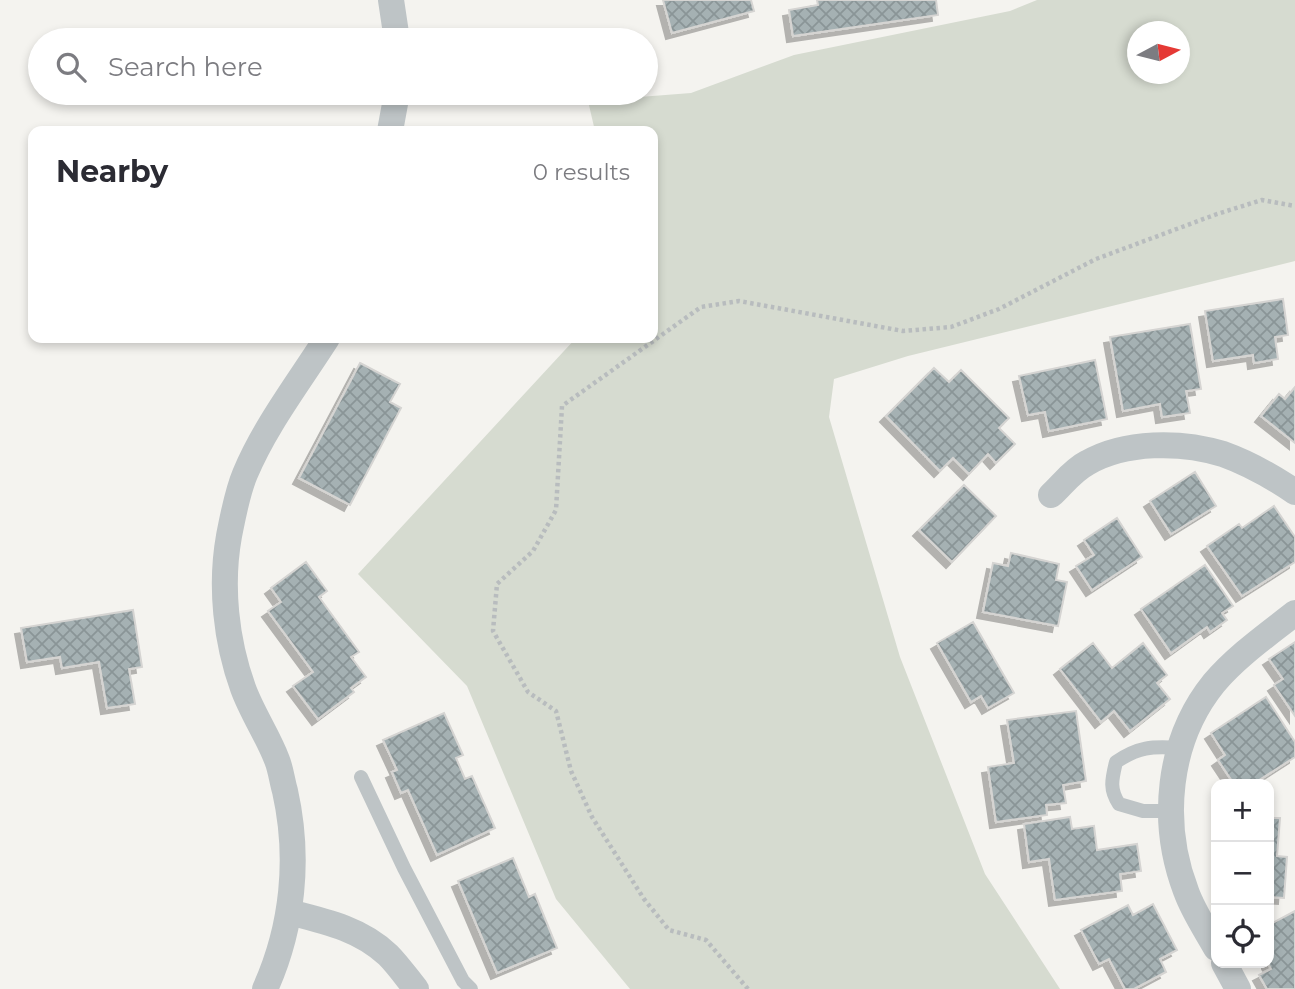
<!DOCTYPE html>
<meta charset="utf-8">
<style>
:root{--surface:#fff;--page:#f7f7f7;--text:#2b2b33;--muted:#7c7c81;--line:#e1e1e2}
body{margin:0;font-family:Montserrat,sans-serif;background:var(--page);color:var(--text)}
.controls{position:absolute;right:21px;bottom:21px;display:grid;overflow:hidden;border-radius:14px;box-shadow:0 4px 10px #0003}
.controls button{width:63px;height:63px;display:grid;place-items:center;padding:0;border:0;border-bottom:2px solid var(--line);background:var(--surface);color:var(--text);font:35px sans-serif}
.compass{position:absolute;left:1127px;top:21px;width:63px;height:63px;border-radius:50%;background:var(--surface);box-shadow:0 4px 10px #0003;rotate:83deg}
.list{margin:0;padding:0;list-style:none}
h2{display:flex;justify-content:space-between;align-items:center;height:91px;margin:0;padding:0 28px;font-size:30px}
h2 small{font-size:23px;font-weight:400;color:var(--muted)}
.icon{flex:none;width:38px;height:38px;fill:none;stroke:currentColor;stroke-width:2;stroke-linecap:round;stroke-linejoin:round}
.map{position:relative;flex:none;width:1295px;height:989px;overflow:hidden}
.search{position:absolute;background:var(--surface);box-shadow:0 4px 10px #0003;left:28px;top:28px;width:630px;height:77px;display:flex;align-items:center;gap:18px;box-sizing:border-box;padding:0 24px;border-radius:38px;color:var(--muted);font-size:26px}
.panel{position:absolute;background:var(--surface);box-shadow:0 4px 10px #0003;left:28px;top:126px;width:630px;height:217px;border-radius:14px}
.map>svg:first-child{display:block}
.grass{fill:#d6dbd0;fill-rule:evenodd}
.building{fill:url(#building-cross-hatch);stroke:#d5d4d2;stroke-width:2;filter:url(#shadow)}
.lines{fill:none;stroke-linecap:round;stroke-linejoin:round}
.path{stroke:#b8bcbe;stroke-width:4.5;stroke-dasharray:3.5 3.5;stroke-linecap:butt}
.lane{stroke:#bec4c6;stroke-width:14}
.street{stroke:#bec4c6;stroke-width:26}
</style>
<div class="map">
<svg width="1295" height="989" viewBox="0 0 1295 989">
<defs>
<pattern id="building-cross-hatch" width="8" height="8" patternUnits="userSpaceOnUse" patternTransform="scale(1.75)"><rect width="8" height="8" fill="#a5b1b3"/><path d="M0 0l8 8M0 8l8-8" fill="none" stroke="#8a9597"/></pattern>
<filter id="shadow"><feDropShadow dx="-6" dy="6" stdDeviation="0" flood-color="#0004"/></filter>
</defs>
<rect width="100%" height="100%" fill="#f4f3ef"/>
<path class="grass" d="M1037 0H1295V261L908 356 834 379 829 417 900 657 985 874 1060 989H630L556 899 467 686 358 574 576 338H653V131H595L588 101 691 93 794 55 1010 11ZM1138 32H1180V74H1138Z"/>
<path class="building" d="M663 0H751L754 11 672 33Z
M817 0H936L938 15 793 36 789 10 818 5Z
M1283 299 1288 335 1275 337 1278 359 1254 363 1253 355 1213 361 1205 311Z
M1190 324 1201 389 1186 391 1190 413 1162 417 1160 404 1123 411 1110 337Z
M1095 360 1107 419 1049 431 1045 412 1028 415 1019 376Z
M360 363 400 384 390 402 401 408 350 505 299 478Z
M934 368 949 382 961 370 1009 418 999 428 1015 444 996 463 988 454 969 474 953 458 940 471 886 416Z
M1295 387V443L1261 416 1279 394 1285 399Z
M1195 472 1216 506 1171 534 1150 501Z
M964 485 996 516 952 562 919 530Z
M1274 506 1295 537V562L1242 596 1207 546 1239 524 1242 528Z
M1117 518 1142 557 1092 590 1076 566 1094 555 1084 540Z
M1011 553 1059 564 1056 580 1067 582 1058 626 983 612 993 563 1008 566Z
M306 562 327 591 319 597 359 652 351 657 366 677 351 688 354 692 318 719 293 686 313 672 268 611 281 602 271 588Z
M1205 565 1233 606 1222 613 1227 620 1210 632 1207 627 1171 653 1141 609Z
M133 610 142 667 129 669 135 704 107 708 99 662 62 668 60 657 27 662 21 628Z
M973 622 1014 693 988 708 981 696 971 702 937 643Z
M1295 642V716L1274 685 1283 679 1269 659Z
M1093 643 1112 668 1143 643 1167 675 1157 683 1170 699 1130 731 1114 711 1101 722 1060 669Z
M1266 697 1295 742V757L1253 784H1234L1218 760 1225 755 1211 733Z
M1076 711 1086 781 1063 785 1066 803 1046 805 1047 815 996 822 988 767 1014 763 1007 720Z
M444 713 463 755 456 758 465 779 472 776 495 828 437 855 408 790 401 793 392 772 397 770 383 740Z
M1070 817 1072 829 1094 826 1097 850 1137 844 1141 871 1120 874 1122 891 1055 900 1049 859 1029 862 1024 824Z
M1269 818H1280L1277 856 1287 857 1284 898 1269 897Z
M513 858 529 897 535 894 557 948 497 973 458 881Z
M1153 904 1177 950 1160 959 1166 972 1134 989H1125L1109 959 1099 964 1081 930 1128 905 1133 915Z
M1295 911V989H1267L1259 975 1271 969 1268 963 1269 925Z"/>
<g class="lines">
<path class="path" d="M748 989 706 940 669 930 644 899 592 817 571 771 556 711 528 692 493 631 497 584 533 551 556 510 562 406 701 307 739 301 903 331 951 327 999 309 1096 259 1217 214 1262 200 1295 206"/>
<path class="lane" d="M361 777 404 868 463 981 471 989
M1170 811H1143L1119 804C1109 789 1112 779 1116 762 1138 747 1152 746 1179 748"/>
<path class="street" d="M391 0 397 40
M390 131 397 93
M1051 495C1062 485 1073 470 1087 463 1125 441 1181 441 1223 454 1248 463 1273 477 1295 492
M289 912C325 921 361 929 388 955 398 965 407 978 416 989
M1216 948C1206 930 1193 911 1186 891 1160 823 1167 741 1214 683 1237 656 1267 635 1295 613
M1224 963 1238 989
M265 989C293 927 300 858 285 791 282 781 281 770 277 760 268 736 252 713 243 688 226 641 220 586 229 536 233 516 237 493 245 474 265 426 299 382 327 338"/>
</g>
</svg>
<div class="controls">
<button>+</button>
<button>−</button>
<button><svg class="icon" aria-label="locate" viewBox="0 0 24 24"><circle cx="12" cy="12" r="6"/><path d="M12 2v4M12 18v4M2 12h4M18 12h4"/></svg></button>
</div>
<svg class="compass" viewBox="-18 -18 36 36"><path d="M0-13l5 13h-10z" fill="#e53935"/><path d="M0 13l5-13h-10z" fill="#7c7c81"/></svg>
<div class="search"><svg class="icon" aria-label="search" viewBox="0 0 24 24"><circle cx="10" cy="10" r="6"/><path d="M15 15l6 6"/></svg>Search here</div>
<section class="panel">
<h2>Nearby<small>0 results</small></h2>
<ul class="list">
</ul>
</section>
</div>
